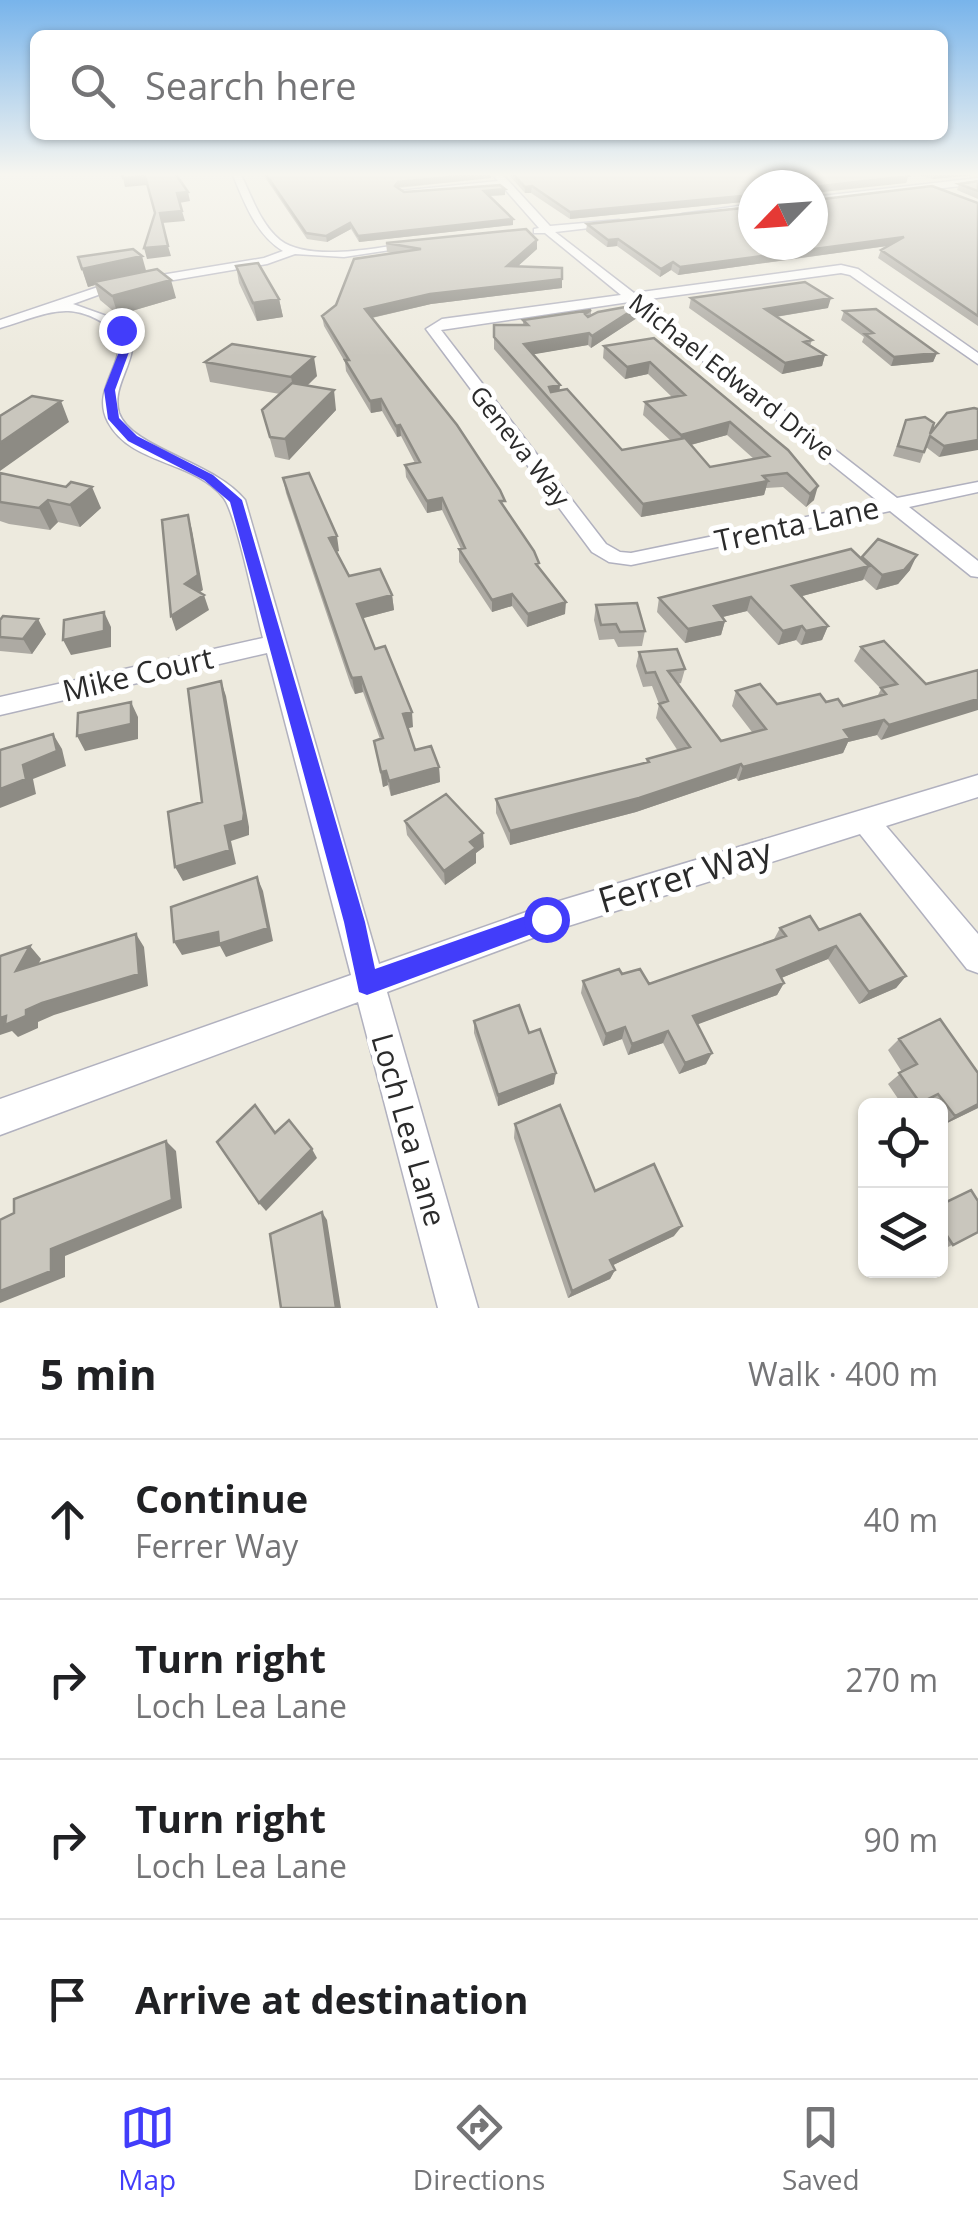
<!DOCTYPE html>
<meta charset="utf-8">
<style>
:root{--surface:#fff;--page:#f2f2f2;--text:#202124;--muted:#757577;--line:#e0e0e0;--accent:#423dfa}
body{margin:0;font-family:"Open Sans",sans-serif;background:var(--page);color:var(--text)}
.controls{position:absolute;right:30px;bottom:30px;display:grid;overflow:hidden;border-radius:15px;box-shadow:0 2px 8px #0004}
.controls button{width:90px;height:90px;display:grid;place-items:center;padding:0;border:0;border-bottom:2px solid var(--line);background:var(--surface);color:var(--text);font:50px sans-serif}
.compass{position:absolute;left:738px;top:170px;width:90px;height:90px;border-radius:50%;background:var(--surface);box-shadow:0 2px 8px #0004;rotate:245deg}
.stop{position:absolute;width:30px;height:30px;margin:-22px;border:8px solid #423dfa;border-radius:50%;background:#fff}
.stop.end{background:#423dfa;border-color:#fff;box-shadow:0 2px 10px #0008}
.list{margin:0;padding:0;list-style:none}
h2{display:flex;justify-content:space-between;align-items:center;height:130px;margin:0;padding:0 40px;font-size:42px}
h2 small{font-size:32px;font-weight:400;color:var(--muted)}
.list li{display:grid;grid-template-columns:65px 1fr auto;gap:30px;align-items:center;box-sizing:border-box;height:160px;padding:0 40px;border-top:2px solid var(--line)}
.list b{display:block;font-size:38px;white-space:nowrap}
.list p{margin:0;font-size:32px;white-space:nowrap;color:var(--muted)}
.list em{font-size:32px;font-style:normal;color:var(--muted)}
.icon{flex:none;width:55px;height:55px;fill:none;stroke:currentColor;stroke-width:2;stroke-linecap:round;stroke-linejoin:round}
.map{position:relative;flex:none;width:978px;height:1308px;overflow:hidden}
.search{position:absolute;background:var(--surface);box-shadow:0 2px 8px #0004;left:30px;right:30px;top:30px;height:110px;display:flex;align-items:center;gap:25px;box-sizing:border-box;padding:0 35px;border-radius:15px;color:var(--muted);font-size:38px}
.sheet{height:770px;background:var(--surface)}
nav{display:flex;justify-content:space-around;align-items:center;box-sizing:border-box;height:140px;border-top:2px solid var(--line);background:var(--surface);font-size:28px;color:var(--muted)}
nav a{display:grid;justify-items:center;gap:5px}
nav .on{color:var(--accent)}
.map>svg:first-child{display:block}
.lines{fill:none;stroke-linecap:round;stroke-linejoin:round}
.minor-casing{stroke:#b1b1bf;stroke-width:3}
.minor{fill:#fff;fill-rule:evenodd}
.wall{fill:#adaaa3;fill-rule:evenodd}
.shaded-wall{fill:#8d8b84}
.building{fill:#c9c6bd;stroke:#8d8b84;stroke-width:2.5}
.route{fill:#423dfa}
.labels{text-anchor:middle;stroke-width:10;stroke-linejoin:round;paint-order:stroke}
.far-street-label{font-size:25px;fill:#2b2b2b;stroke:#fff}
.street-label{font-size:30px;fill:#2b2b2b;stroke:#fff}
.near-street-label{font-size:35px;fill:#2b2b2b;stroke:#fff}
</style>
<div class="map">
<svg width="978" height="1308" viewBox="0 0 978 1308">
<rect width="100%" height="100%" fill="#edeade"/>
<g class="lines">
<defs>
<path id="minor" d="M232 173H240C251 194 260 224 280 240 310 263 381 247 417 242L423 245 344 257 295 254 267 264 109 291 73 304 115 319 130 331C141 359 110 384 119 413 131 448 215 462 245 500L379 964 546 905 978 775V797L886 826 978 934V973L967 969 860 834 546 933 387 992 478 1308H438L358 1002 0 1135V1099L351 975 267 653 0 715V697L263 638C256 612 236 512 223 497 193 460 131 465 108 422 90 389 128 363 117 333 72 296 48 314 0 328V320L107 284 264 258 283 251C255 234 244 201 232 173Z
M491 173H501L550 226 619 220 615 225 555 232 634 293 841 265 858 269 978 353V364L850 275 841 273 642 300 897 498 978 482V492L909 507 978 561V577L971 576 890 511 631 565 609 562 592 552 426 329 442 319 621 295 545 233H534V229L539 228 502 186 404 194 399 191 498 181ZM629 302 879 502 631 553 620 552 606 544 441 330Z
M978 178V184L813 203V197Z
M753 204V210L687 217 682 214Z"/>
</defs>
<use href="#minor" class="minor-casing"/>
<use href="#minor" class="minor"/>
</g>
<path class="wall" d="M262 173H491V178L398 188 404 192 505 195 489 196 513 219V225L359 242 351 229 327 242 307 239Z
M507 173H902L908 176 906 183 753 185V201L570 219 531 193H525Z
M908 173H978L933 179Z
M978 181V199L957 190 959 184Z
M815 200 978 203V326L878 258 881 250 888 246 678 275 671 270 660 277 617 246 607 247 586 231 587 224Z
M537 240V249L517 267 562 288 431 304 372 318 505 508 565 614 527 627 512 606 492 612 459 562V549H461L442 510 427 513 406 477 405 465 415 463 401 436 397 437 382 411 371 413 346 371 345 362 324 326 322 316 336 305 392 253 387 252 386 243Z
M78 257 146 271 176 298 118 315 100 300 95 285 88 287Z
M236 266 279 299 283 317 257 321 239 283Z
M691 298 828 308 776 317 812 340 810 346 825 355 822 366 782 374 689 308Z
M591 310V316H640L591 348 588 345 533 354 560 391 622 450 671 441 643 415 645 402 672 397 648 374 625 379 603 358 604 346 654 338 788 450 814 500 806 507 783 487 766 488 764 495 641 517 494 349V337L523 325V320ZM727 435 754 459 710 467 691 445Z
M844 311 937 353 933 362 891 366 862 342 864 337 841 320Z
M205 362 317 376 307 386 336 410 289 460 275 457 262 410 280 394 210 382Z
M974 408 939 457 926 447 920 463 893 456 906 420 930 434Z
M0 473 101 508 80 527 58 522 50 530 9 524 0 521Z
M283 478 339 551 336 552 349 576 392 595 394 610 363 618 375 649 413 727 408 728 415 750 439 767 440 782 391 796 388 785 383 787 374 741 380 739 363 692 355 694 351 686 286 493Z
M862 557 910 570 898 584 876 590 864 579 863 580 802 596 828 626 822 640 801 645 796 640 778 645 747 611 723 617 725 621 721 635 685 643 657 612 659 598 861 559Z
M596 605 645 631 642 646 618 647 614 639 599 640 594 620Z
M0 620 46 634 32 654 0 651Z
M861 647 926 684 881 740 877 735 848 742 843 753 738 781 736 778 636 812 510 845 496 813V799L646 763 647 759 678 751 656 718 659 704 652 686 643 687 636 666 639 652 685 669 681 683 678 684 721 741 752 732 732 706 736 691 777 704 826 702 843 706 877 697 881 689 854 661Z
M405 821 484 847 476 853V863L445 885 407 835Z
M780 928 819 930 906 976 896 988 859 1004 828 959 781 978 784 983 777 995 697 1024 706 1064 679 1074 663 1043 628 1055 622 1039 603 1046 581 993 583 981 622 974 649 984 773 941Z
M474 1021 554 1084 498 1106 474 1033Z
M899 1039 978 1108 941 1126 940 1106H903L888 1084 902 1072 888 1050Z
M515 1124 595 1191 674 1236 613 1265 615 1270 610 1279 568 1298 514 1138Z
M940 1205 978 1232 940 1251Z"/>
<path class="shaded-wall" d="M491 173V178L399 187 395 192V186L398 182Z
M935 173H978V175L933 179Z
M145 176 148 185 125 187 123 178Z
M908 176 906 183 813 193 814 187Z
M532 186 531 193H525V187Z
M505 189V195L484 196V191Z
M188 192 190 201 179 203 177 193Z
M753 195V201L570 219V212Z
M182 211 185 221 162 223 160 213Z
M513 219V225L359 242 358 236Z
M350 223 351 229 327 242 326 236Z
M904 237 901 244 678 275 680 267Z
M618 239 617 246 607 247 608 240Z
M537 240V249L507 276V266Z
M168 246 171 256 147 259 144 248Z
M142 256 147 274 94 282 95 285 88 287 82 269Z
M673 262 671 270 660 277 661 269Z
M562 279V288L431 304 366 319 365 309 430 294Z
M171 280 176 298 118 315 112 296Z
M831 298 828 308 762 319 765 309Z
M279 299 283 317 257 321 253 303Z
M642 304 640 316 591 348 592 336Z
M589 333 588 345 524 356V344Z
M937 353 933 362 891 366 894 357Z
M825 355 822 366 782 374 785 363Z
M314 357 317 376 295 397 291 377Z
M650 362 648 374 625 379 627 367Z
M560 385 559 397 548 399 549 387Z
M334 390 336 410 289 460 285 439Z
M381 399 382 411 371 413 370 401Z
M61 401 69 422 0 471V443Z
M730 422 727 435 679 448 681 435Z
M400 425 401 436 397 437 396 426Z
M978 440V450L939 457 944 446Z
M768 481 764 495 641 517 643 504Z
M818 486 814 500 806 507 810 494Z
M92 487 101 508 80 527 70 505Z
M442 498V510L427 513V501Z
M48 500 58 522 50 530 39 508Z
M188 515 192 530 203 590 190 599 185 584Z
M337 536 339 551 331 553 329 538Z
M917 555 910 570 898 584 876 590 882 575Z
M869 566 863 580 787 600 792 586Z
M512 594V606L492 612V600Z
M204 595 209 610 176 631 171 616Z
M392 595 394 610 360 619 357 604Z
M751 597 747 611 710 620 714 606Z
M566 602 565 614 527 627 528 614Z
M104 612 111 627V647L71 655 63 640Z
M38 619 46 634 32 654 23 639Z
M725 621 721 635 685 643 688 629Z
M802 626 796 640 778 645 783 631Z
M828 626 822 640 801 645 806 631Z
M361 677 363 692 355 694 352 678Z
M221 681 226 696 249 827V835L231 841 236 864 183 881 175 867 225 826Z
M978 699V710L881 740 889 725Z
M131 702 138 717V739L85 751 77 736Z
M412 712 413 727 405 729 403 714Z
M884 720 877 735 848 742 843 753 738 781 743 767 844 730Z
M53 734 62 749 66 766 33 779 36 794 0 808V789Z
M741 764 736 778 636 812 510 845V831Z
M439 767 440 782 391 796 389 781Z
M386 771 388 785 383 787 381 772Z
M483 833 484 847 476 853V863L445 885 444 871 470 842Z
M257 877 263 891 273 941 226 957 220 946 182 955 174 942Z
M136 934 144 947 148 986 54 1015 38 1022V1028L18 1037 12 1031 0 1035V1018L26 1010Z
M30 946 41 959 28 984 16 971Z
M836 946 828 959 769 983 777 970Z
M906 976 896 988 859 1004 869 992Z
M784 983 777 995 688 1028 693 1016Z
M625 1027 622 1039 603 1046 606 1034Z
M668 1031 663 1043 628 1055 632 1044Z
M712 1053 706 1064 679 1074 685 1063Z
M556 1073 554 1084 498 1106V1095Z
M938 1094 926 1105 917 1106 920 1103Z
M978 1104V1108L941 1126 955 1116Z
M166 1141 176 1151 182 1208 65 1256V1277L0 1303V1291L51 1249Z
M312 1149 317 1158 266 1211 259 1203Z
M322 1212 327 1220 341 1308H336Z
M682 1226 674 1236 605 1269 610 1260Z
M615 1270 610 1279 568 1298 572 1291Z"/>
<path class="building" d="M121 173H175L188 192 177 193 182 211 160 213 168 246 144 248 155 213 145 176 123 178Z
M265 173H491L398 182 395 186 404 192 500 185 505 189 484 191 513 219 358 236 350 223 326 236 306 233Z
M512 173H902L908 176 814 187 813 190V185H753V195L570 212 532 186 525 187Z
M978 181V191L959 184Z
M932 186 978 203V316L881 250 904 237 680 267 673 262 661 269 618 239 608 240 587 224 753 207V245H813V198L815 200Z
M526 229 537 240 507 266 562 268V279L430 294 365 309 457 425 500 490 505 501H500L534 551 539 563 536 564 566 602 528 614 512 594 492 600 459 549 465 548 442 498 427 501 405 465 420 462 400 425 396 426 381 399 370 401 345 360H349L322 316 336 305 354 259 421 249 386 243Z
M133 249 142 256 82 269 78 257Z
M258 263 279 299 253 303 236 266Z
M157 269 171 280 112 296 94 282Z
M805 282 831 298 765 309 812 340 804 342 825 355 785 363 691 298Z
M642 304 592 336 589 333 524 344 560 385 549 387 551 392 567 389 622 450 685 438 710 467 769 456 730 422 681 435 645 402 685 395 650 362 627 367 604 346 654 338 788 450 818 486 810 494 787 473 763 476 768 481 643 504 494 337V325H528L523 320 591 310 585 314 588 317 598 312Z
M876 309 937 353 894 357 865 334 873 333 844 311Z
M232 344 314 357 291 377 205 362Z
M292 383 334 390 285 439 270 437 262 410Z
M32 396 61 401 0 443V416Z
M974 408 978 409V440L944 446 930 436 924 452 898 446 906 420 925 417 934 423 930 434 947 413Z
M0 473 66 487 71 482 92 487 70 505 48 500 39 508 0 502Z
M309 473 337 536 329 538 349 576 380 569 392 595 357 604 375 649 385 646 412 712 403 714 415 750 431 746 439 767 389 781 386 771 381 772 374 741 383 738 361 677 352 678 349 671 283 478Z
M188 515 198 575 185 584 204 595 171 616 162 520Z
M878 539 917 555 904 570 882 575 862 557Z
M851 549 869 566 792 586 828 626 806 631 802 626 783 631 751 597 714 606 725 621 688 629 659 598Z
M637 603 645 631 620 632 616 624 601 625 596 605Z
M104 612V631L63 640 64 620Z
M3 616 38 619 23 639 0 637V620Z
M884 641 926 684 978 670V699L889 725 884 720 844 730 850 738 743 767 741 764 639 798 510 831 496 799 649 762 647 759 690 747 659 704 668 701 655 672 646 673 639 652 677 649 685 669 668 671 721 741 766 729 736 691 760 684 777 704 820 694 826 702 838 699 843 706 886 694 881 688 897 684 861 647Z
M221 681 244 813 243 821 225 826 230 850 175 867 168 812 202 802 188 689Z
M131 702V724L77 736 78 713Z
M53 734 57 751 23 765 26 779 0 789V750Z
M446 794 483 833 470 842 476 848 444 871 405 821Z
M257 877 268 928 219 944 218 932 174 942 171 907Z
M860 914 906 976 869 992 836 946 777 970 784 983 693 1016 712 1053 685 1063 668 1031 632 1044 625 1027 606 1034 583 981 619 969 622 974 640 969 649 984 786 936 780 928 810 916 819 930Z
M136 934 139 974 42 1003 26 1010V1016L5 1025 6 1016 0 1018V956L30 946 16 971Z
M519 1005 529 1033 540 1029 556 1073 498 1095 474 1021Z
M940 1019 978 1073V1104L955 1116 938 1094 920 1103 899 1073 917 1064 899 1039Z
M255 1105 275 1133 289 1120 312 1149 259 1203 217 1142Z
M560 1105 595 1191 654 1164 682 1226 610 1260 615 1270 572 1291 515 1124Z
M166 1141 172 1200 51 1249V1271L0 1291V1220L14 1213V1199Z
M971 1190 978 1201V1232L953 1245 940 1225V1205Z
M322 1212 336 1308H281L270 1234Z"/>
<linearGradient id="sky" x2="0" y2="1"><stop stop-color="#78b4eb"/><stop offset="0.49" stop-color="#f7f6f0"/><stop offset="1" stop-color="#f7f6f0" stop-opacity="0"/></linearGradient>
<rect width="978" height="356" fill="url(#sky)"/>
<path class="route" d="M121 327 132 344 115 390 119 418 137 436 213 475 242 500 365 922 375 969 546 909 553 912 557 919 553 926 367 995 359 992 344 922 230 502 204 480 128 441 108 419 104 390 122 344 116 330Z"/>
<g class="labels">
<g class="far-street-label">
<text transform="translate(732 377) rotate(38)" y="9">Michael Edward Drive</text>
<text transform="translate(520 446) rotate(52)" y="9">Geneva Way</text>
</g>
<g class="street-label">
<text transform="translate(797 525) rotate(-12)" y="10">Trenta Lane</text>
<text transform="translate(138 675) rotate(-13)" y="10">Mike Court</text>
<text transform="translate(408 1130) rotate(74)" y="10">Loch Lea Lane</text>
</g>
<g class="near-street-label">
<text transform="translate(685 876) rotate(-17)" y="12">Ferrer Way</text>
</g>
</g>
</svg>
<div class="controls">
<button><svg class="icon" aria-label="locate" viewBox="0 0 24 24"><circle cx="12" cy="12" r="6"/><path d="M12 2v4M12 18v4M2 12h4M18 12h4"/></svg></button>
<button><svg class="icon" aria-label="layers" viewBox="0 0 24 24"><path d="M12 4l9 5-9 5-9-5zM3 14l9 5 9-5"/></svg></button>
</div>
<svg class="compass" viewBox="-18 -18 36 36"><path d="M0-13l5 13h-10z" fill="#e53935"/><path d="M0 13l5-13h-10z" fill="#757577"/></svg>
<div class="stop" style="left:546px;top:919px"></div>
<div class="stop end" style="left:121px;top:330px"></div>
<div class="search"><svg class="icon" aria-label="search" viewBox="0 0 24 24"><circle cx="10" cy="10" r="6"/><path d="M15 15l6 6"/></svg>Search here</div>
</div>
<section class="sheet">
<h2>5 min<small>Walk · 400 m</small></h2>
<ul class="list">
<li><svg class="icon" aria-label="ahead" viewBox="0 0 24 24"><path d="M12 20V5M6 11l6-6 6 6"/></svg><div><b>Continue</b><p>Ferrer Way</p></div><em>40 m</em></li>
<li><svg class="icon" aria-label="right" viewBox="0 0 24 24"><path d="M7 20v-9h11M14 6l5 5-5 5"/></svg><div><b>Turn right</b><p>Loch Lea Lane</p></div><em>270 m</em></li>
<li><svg class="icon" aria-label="right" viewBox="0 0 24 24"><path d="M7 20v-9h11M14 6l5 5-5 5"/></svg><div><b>Turn right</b><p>Loch Lea Lane</p></div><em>90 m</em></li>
<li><svg class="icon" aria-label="arrive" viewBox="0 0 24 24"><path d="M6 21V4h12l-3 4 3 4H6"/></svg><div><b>Arrive at destination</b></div></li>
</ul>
</section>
<nav>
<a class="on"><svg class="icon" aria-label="map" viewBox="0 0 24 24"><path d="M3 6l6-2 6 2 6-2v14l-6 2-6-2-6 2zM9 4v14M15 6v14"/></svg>Map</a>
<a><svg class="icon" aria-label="directions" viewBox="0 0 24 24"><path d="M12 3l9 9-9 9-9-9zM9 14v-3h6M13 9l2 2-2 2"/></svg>Directions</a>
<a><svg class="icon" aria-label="saved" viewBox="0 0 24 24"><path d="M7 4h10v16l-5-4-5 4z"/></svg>Saved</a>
</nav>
